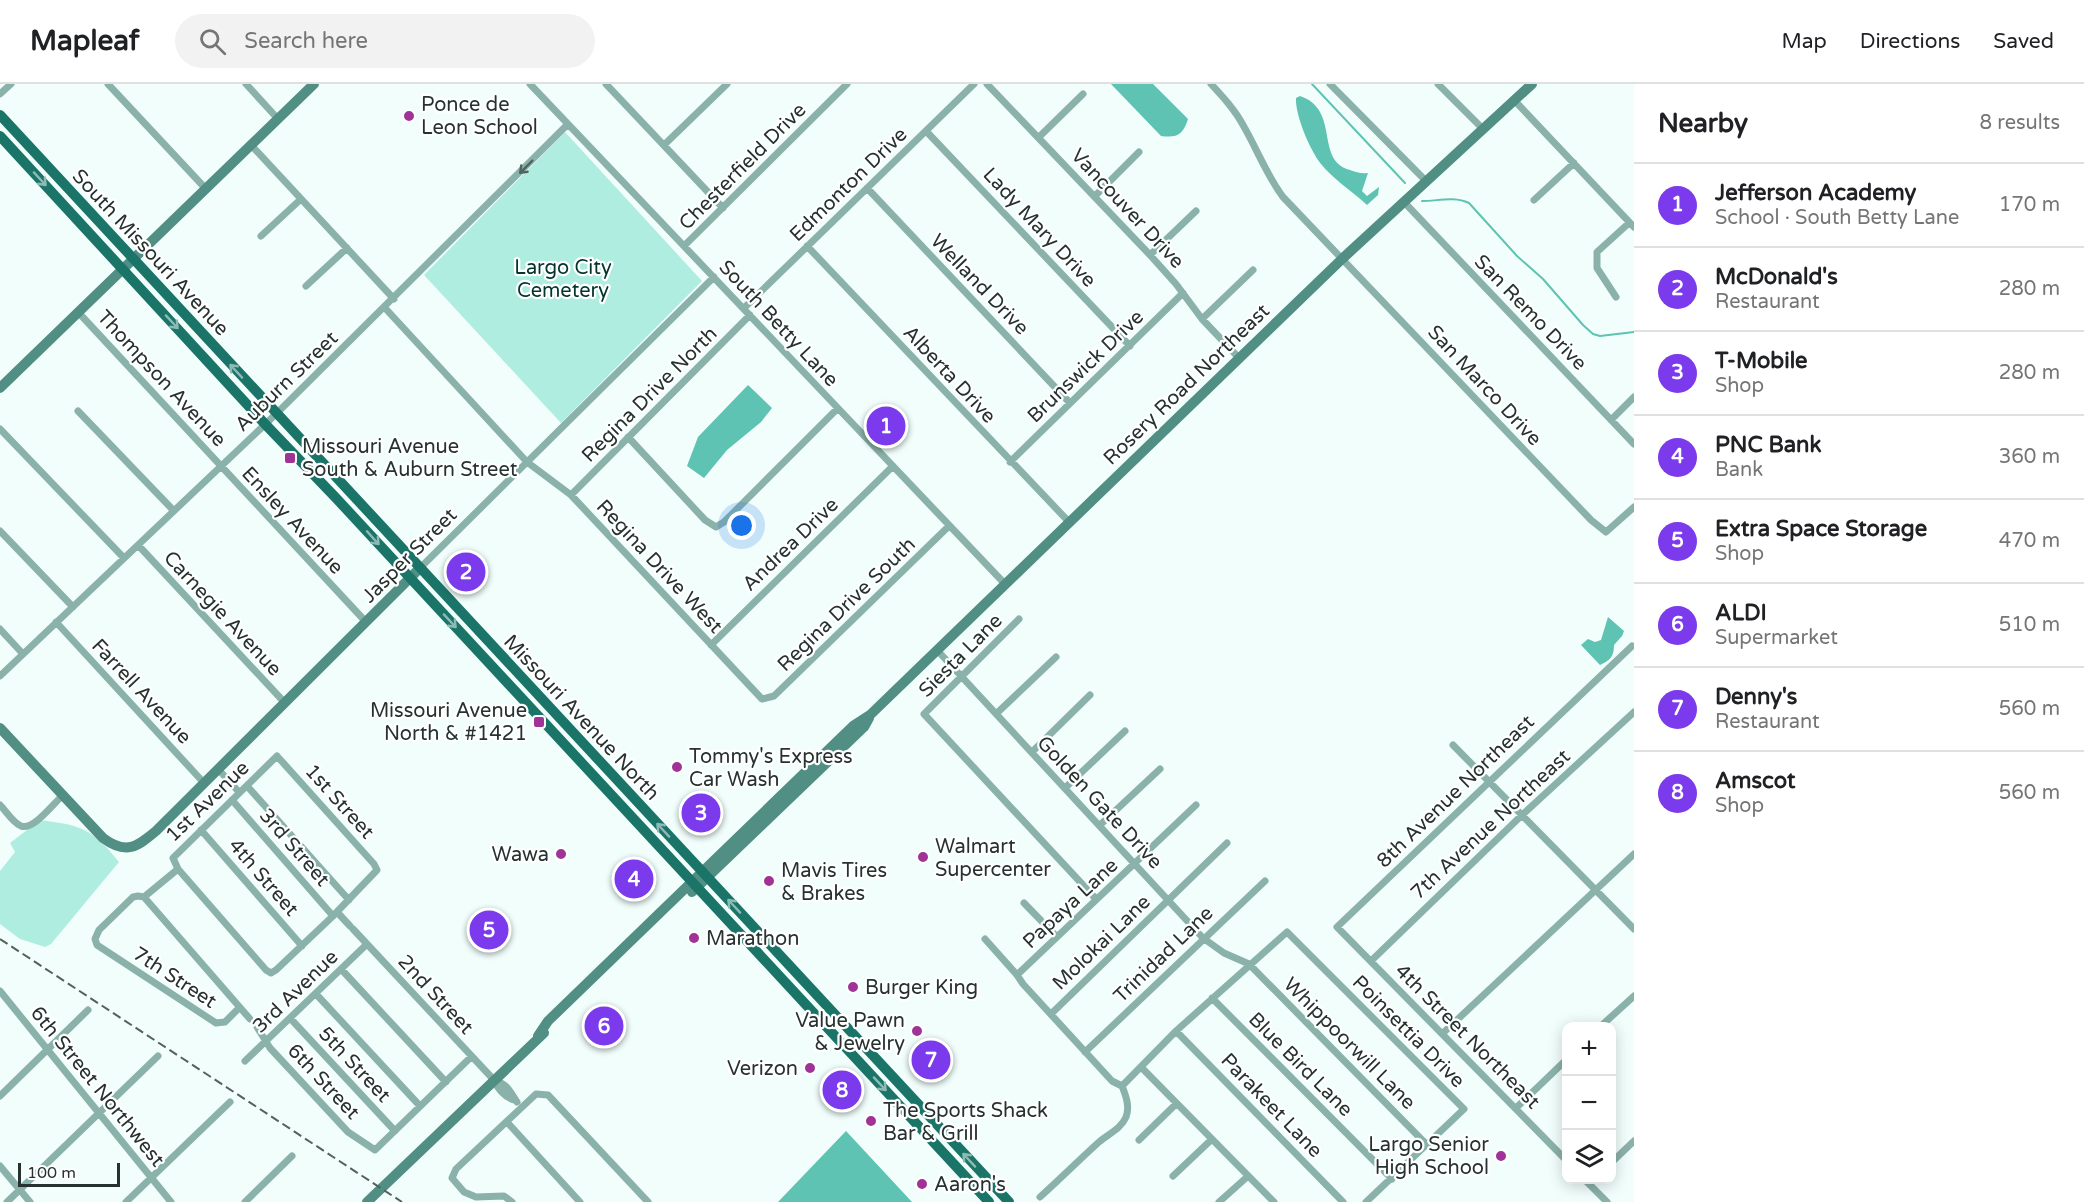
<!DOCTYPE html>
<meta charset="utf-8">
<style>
:root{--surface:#fff;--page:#f2f2f2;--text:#202124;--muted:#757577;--line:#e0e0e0;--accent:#7c3aed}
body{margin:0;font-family:"Varela Round",sans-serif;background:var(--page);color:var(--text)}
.controls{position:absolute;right:18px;bottom:18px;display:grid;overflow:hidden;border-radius:12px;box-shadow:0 3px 15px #0003}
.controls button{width:54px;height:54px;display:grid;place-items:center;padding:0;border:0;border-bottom:2px solid var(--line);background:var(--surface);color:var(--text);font:30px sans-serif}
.scale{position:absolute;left:18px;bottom:15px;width:102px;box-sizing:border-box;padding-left:6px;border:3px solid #263230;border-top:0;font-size:16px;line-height:21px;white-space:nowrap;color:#263230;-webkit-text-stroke:4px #fff;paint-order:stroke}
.you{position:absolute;left:742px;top:442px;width:21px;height:21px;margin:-15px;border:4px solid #fff;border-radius:50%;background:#1a73e8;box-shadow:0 0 0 9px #1a73e833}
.badge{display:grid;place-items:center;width:39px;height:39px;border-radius:50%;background:var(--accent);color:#fff;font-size:20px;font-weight:700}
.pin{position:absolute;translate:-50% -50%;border:3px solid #fff;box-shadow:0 2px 6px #0006}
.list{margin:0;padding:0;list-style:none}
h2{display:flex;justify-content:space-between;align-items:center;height:78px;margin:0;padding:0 24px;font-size:26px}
h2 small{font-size:20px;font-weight:400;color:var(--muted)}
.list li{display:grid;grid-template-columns:39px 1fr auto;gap:18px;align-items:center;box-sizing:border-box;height:84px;padding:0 24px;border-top:2px solid var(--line)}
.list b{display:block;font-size:22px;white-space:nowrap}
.list p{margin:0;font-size:20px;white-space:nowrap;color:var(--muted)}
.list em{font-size:20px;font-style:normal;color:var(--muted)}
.icon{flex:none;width:33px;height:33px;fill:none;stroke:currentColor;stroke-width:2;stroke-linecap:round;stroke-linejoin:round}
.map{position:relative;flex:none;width:1634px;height:1118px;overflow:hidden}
header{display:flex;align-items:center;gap:36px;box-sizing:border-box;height:84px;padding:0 30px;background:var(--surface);border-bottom:2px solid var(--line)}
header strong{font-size:28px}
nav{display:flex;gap:33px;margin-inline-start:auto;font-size:21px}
.search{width:420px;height:54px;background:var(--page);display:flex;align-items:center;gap:15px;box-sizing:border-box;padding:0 21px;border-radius:33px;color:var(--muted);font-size:22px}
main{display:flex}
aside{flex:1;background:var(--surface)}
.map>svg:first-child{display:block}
.green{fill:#b0ede1}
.water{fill:#5ec3b2}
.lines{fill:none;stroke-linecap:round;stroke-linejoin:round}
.stream{stroke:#5ec3b2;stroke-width:2}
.street{stroke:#8bb2aa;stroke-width:7}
.secondary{stroke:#518e83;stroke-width:10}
.primary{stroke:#1b7468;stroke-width:10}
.rail{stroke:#53605d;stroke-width:2;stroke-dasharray:9 4.5;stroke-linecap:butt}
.oneway{stroke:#4e6561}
.oneway2{stroke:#8dbab4}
.poi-dot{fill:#9f3496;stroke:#fff;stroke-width:2}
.labels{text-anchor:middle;stroke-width:4.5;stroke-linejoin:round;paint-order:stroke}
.poi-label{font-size:20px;fill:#263230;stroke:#fff;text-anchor:start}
.street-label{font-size:20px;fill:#263230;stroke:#fff}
.park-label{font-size:20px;fill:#03352e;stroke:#fff}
</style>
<header>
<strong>Mapleaf</strong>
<div class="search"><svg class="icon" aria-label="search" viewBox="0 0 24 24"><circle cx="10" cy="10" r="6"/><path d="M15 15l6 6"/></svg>Search here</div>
<nav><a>Map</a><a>Directions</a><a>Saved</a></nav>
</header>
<main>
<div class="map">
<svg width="1634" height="1118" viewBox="0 0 1634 1118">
<rect width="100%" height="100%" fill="#f1fefb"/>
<path class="green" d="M565 48 702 197 561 339 424 191Z
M40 736C81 741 93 745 119 778L51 860 45 863 20 855 0 840V787L15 768 10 759Z"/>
<path class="water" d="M1111 0H1153L1188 35C1183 51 1177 54 1161 52Z
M1300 12C1341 26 1314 76 1350 86 1356 88 1361 90 1368 89L1362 107 1367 112 1379 103 1378 111 1367 121C1353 108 1332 94 1321 80 1310 66 1295 31 1296 14Z
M748 301 772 324 761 338 727 366 704 394 687 382 698 353Z
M1608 533 1624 547 1622 552 1614 561C1614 573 1610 576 1600 581L1581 561 1588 555 1595 558 1601 556Z
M846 1047 912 1118H778Z"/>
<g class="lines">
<path class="stream" d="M1312 0 1405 99
M1422 117C1438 117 1454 112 1469 119L1517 172 1543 195 1583 241 1593 250 1600 252 1634 248"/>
<path class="street" d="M108 0 206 105
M246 0 278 35
M530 0 1005 500
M606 0 723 124
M987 0 1150 171 1176 200 1202 235 1239 274
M1211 0C1223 13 1235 26 1243 41 1257 65 1266 90 1283 113L1591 436 1606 448 1634 423
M1330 0 1426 97
M1438 0 1483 45
M0 10 11 0
M1514 16 1634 143
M926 47 1130 262
M1039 53 1083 10
M251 61 394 215
M664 61 727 0
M867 104 1070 319
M1095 112 1139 68
M1534 116 1574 79
M1404 118 1634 360
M261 152 301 115
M684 162 847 0
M807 162 1069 438
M1150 171 1196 127
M306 202 347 164
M1616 213 1597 184V168L1629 139
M385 224 527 378 571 411 762 615 774 612 949 442
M744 224 974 0
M78 228 366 538
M1202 235 1253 186
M78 327 174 427
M1611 336 1634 313
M0 345 124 474
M628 353 705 436 716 443 724 438 837 325
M1010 378 1183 209
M571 411 750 231
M0 447 73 523
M138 461 285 619
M420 484 714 193
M1019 535 924 630 1096 815
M56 538 204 699
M0 545 23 570
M711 561 893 382
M937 566 1203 854 1224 869 1249 880 1428 1062
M0 592 276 330 567 41
M997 629 1056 573
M1453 661 1634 845
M1032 668 1090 611
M277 672 374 780 377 786 333 832 276 886 271 889 266 886 178 785 173 774Z
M218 685 239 708
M247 702 349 816
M1066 703 1125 647
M232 716 333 832
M0 721C6 727 13 739 21 742 33 747 54 719 63 711
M1100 741 1160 685
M201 746 302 862
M178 785 144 813 138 812 133 813 99 846 95 855 97 861 216 939 225 938 239 924
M144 813 250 935
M1024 819 1057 853
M337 828 350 842
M353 845 494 996C498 1005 505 1013 514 1016
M985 855 1017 891 1023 900 1112 997 1122 1002
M1371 877 1521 732 1634 628
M341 885 446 998
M1017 891 1196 721
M0 907 171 1118
M316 910 420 1022
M1212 914 1392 1095
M1051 930 1227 759
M290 934 395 1047
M1601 942 1634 912
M257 943 270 964 348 1048 375 1066 471 973
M1176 947 1343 1118
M1443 949 1634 770
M1085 968 1265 797
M245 977 367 860
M1141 983 1274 1118
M494 996C508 1000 510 1008 517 1018
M1122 1002 1176 947 1287 848 1464 1025 1366 1118
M0 1012 88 926
M1516 1024 1566 976
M507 1038 580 1118
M1139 1056 1176 1020
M1566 1076 1337 843 1632 562
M1612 1078 1634 1057
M0 1082 30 1118
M1173 1092 1211 1056
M1585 1096 1607 1118
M1040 1113C1060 1095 1079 1076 1099 1058 1108 1050 1121 1045 1126 1033 1130 1023 1126 1012 1122 1002
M7 1118 158 972
M126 1118 230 1018
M245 1118 292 1072
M512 1118 504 1112 476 1113 464 1108 452 1094 456 1085 536 1010 548 1011 648 1118
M1219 1118 1247 1093"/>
<path class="secondary" d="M0 304 314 0
M0 644 103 754C126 771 137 763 156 747L420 484
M692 808 864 643 869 634
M538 952 548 937 853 642 870 631 1342 175 1532 0
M367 1118 544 949"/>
<path class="primary" d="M0 31 1009 1118
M0 52 265 340 336 414 989 1118"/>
<path class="rail" d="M0 855 402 1118"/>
</g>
<defs><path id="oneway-shaft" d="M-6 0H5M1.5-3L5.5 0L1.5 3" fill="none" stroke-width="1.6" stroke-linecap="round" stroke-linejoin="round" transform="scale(1.5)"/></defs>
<use class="oneway" href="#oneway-shaft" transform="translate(526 83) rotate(135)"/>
<g class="oneway2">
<use href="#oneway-shaft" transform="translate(40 95) rotate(47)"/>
<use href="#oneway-shaft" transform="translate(172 238) rotate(47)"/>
<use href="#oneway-shaft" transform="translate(236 287) rotate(-133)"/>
<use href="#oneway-shaft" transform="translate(373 454) rotate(48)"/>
<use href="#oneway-shaft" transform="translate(450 537) rotate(47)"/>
<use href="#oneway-shaft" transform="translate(663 746) rotate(-133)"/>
<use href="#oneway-shaft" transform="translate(734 822) rotate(-133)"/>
<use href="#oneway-shaft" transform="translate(880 1000) rotate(47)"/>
<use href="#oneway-shaft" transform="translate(969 1076) rotate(-133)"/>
</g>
<g class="poi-dot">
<circle cx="409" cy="32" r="6"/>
<rect x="284" y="368" width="12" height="12" rx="3"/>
<rect x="533" y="632" width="12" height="12" rx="3"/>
<circle cx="677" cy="683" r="6"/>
<circle cx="561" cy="770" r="6"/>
<circle cx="923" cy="773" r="6"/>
<circle cx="769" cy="797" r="6"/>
<circle cx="694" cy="854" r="6"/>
<circle cx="853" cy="903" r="6"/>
<circle cx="917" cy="947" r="6"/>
<circle cx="810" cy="984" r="6"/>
<circle cx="871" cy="1037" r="6"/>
<circle cx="1501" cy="1072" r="6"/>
<circle cx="922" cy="1100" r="6"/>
</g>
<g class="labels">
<g class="poi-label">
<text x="421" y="27">Ponce de<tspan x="421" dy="23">Leon School</tspan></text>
<text x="302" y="369">Missouri Avenue<tspan x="302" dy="23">South &amp; Auburn Street</tspan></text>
<text x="527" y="633" text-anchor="end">Missouri Avenue<tspan x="527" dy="23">North &amp; #1421</tspan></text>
<text x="689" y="679">Tommy's Express<tspan x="689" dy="23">Car Wash</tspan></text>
<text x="935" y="769">Walmart<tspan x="935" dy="23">Supercenter</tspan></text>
<text x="549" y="777" text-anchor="end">Wawa</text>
<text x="781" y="793">Mavis Tires<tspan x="781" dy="23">&amp; Brakes</tspan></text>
<text x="706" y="861">Marathon</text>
<text x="865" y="910">Burger King</text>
<text x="905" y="943" text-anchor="end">Value Pawn<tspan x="905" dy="23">&amp; Jewelry</tspan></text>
<text x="798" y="991" text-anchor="end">Verizon</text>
<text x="883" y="1033">The Sports Shack<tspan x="883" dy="23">Bar &amp; Grill</tspan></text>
<text x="1489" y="1067" text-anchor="end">Largo Senior<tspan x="1489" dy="23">High School</tspan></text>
<text x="934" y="1107">Aaron's</text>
</g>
<g class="street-label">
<text transform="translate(742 82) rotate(-45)" y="7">Chesterfield Drive</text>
<text transform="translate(848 100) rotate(-44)" y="7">Edmonton Drive</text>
<text transform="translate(1128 124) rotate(47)" y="7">Vancouver Drive</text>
<text transform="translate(1040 143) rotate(47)" y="7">Lady Mary Drive</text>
<text transform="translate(151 168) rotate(47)" y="7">South Missouri Avenue</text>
<text transform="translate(980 200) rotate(46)" y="7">Welland Drive</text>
<text transform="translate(1531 228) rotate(46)" y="7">San Remo Drive</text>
<text transform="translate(779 239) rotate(47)" y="7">South Betty Lane</text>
<text transform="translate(1085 282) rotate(-44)" y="7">Brunswick Drive</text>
<text transform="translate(950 290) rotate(47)" y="7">Alberta Drive</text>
<text transform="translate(162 294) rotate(47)" y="7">Thompson Avenue</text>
<text transform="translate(286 297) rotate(-44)" y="7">Auburn Street</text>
<text transform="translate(1186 300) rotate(-44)" y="7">Rosery Road Northeast</text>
<text transform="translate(1485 301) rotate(47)" y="7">San Marco Drive</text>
<text transform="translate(649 310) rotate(-45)" y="7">Regina Drive North</text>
<text transform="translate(293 436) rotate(47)" y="7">Ensley Avenue</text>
<text transform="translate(790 460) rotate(-44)" y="7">Andrea Drive</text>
<text transform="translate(409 471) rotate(-45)" y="7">Jasper Street</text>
<text transform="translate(660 482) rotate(47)" y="7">Regina Drive West</text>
<text transform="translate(846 520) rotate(-44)" y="7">Regina Drive South</text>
<text transform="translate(223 529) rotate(47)" y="7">Carnegie Avenue</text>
<text transform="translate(960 571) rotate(-45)" y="7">Siesta Lane</text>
<text transform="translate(142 607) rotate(47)" y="7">Farrell Avenue</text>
<text transform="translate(582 633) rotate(47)" y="7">Missouri Avenue North</text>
<text transform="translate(1455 707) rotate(-44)" y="7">8th Avenue Northeast</text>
<text transform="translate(207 717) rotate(-44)" y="7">1st Avenue</text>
<text transform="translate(340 717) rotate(48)" y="7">1st Street</text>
<text transform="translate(1100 718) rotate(47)" y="7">Golden Gate Drive</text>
<text transform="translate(1490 740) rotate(-43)" y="7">7th Avenue Northeast</text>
<text transform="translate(295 763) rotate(49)" y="7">3rd Street</text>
<text transform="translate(264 793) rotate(49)" y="7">4th Street</text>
<text transform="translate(1070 819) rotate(-43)" y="7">Papaya Lane</text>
<text transform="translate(1101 858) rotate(-44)" y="7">Molokai Lane</text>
<text transform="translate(1163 870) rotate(-44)" y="7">Trinidad Lane</text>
<text transform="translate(175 893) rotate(33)" y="7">7th Street</text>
<text transform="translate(295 907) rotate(-44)" y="7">3rd Avenue</text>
<text transform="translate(436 910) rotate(47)" y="7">2nd Street</text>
<text transform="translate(1409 947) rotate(45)" y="7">Poinsettia Drive</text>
<text transform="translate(1468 952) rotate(45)" y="7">4th Street Northeast</text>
<text transform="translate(1350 959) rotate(45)" y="7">Whippoorwill Lane</text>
<text transform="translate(355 980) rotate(47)" y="7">5th Street</text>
<text transform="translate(1301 980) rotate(45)" y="7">Blue Bird Lane</text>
<text transform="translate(324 997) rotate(47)" y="7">6th Street</text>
<text transform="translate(98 1002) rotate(51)" y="7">6th Street Northwest</text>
<text transform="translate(1272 1021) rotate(46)" y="7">Parakeet Lane</text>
</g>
<g class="park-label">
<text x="563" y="190">Largo City<tspan x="563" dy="23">Cemetery</tspan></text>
</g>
</g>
</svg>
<div class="controls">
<button>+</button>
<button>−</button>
<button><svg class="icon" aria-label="layers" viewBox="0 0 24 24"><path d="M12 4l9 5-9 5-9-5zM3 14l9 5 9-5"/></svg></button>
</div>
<div class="scale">100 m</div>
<div class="you"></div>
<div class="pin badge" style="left:886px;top:342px">1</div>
<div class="pin badge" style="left:466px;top:488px">2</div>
<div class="pin badge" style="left:701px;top:729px">3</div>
<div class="pin badge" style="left:634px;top:795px">4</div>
<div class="pin badge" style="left:489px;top:846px">5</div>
<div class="pin badge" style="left:604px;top:942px">6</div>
<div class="pin badge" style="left:931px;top:976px">7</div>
<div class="pin badge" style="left:842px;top:1006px">8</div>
</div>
<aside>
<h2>Nearby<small>8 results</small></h2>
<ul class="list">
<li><span class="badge">1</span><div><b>Jefferson Academy</b><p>School · South Betty Lane</p></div><em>170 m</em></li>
<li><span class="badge">2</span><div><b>McDonald's</b><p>Restaurant</p></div><em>280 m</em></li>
<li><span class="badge">3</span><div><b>T-Mobile</b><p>Shop</p></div><em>280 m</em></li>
<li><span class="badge">4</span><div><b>PNC Bank</b><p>Bank</p></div><em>360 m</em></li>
<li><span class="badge">5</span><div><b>Extra Space Storage</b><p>Shop</p></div><em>470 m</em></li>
<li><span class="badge">6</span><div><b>ALDI</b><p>Supermarket</p></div><em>510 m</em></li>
<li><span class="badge">7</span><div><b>Denny's</b><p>Restaurant</p></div><em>560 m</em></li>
<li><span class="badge">8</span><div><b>Amscot</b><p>Shop</p></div><em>560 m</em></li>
</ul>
</aside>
</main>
